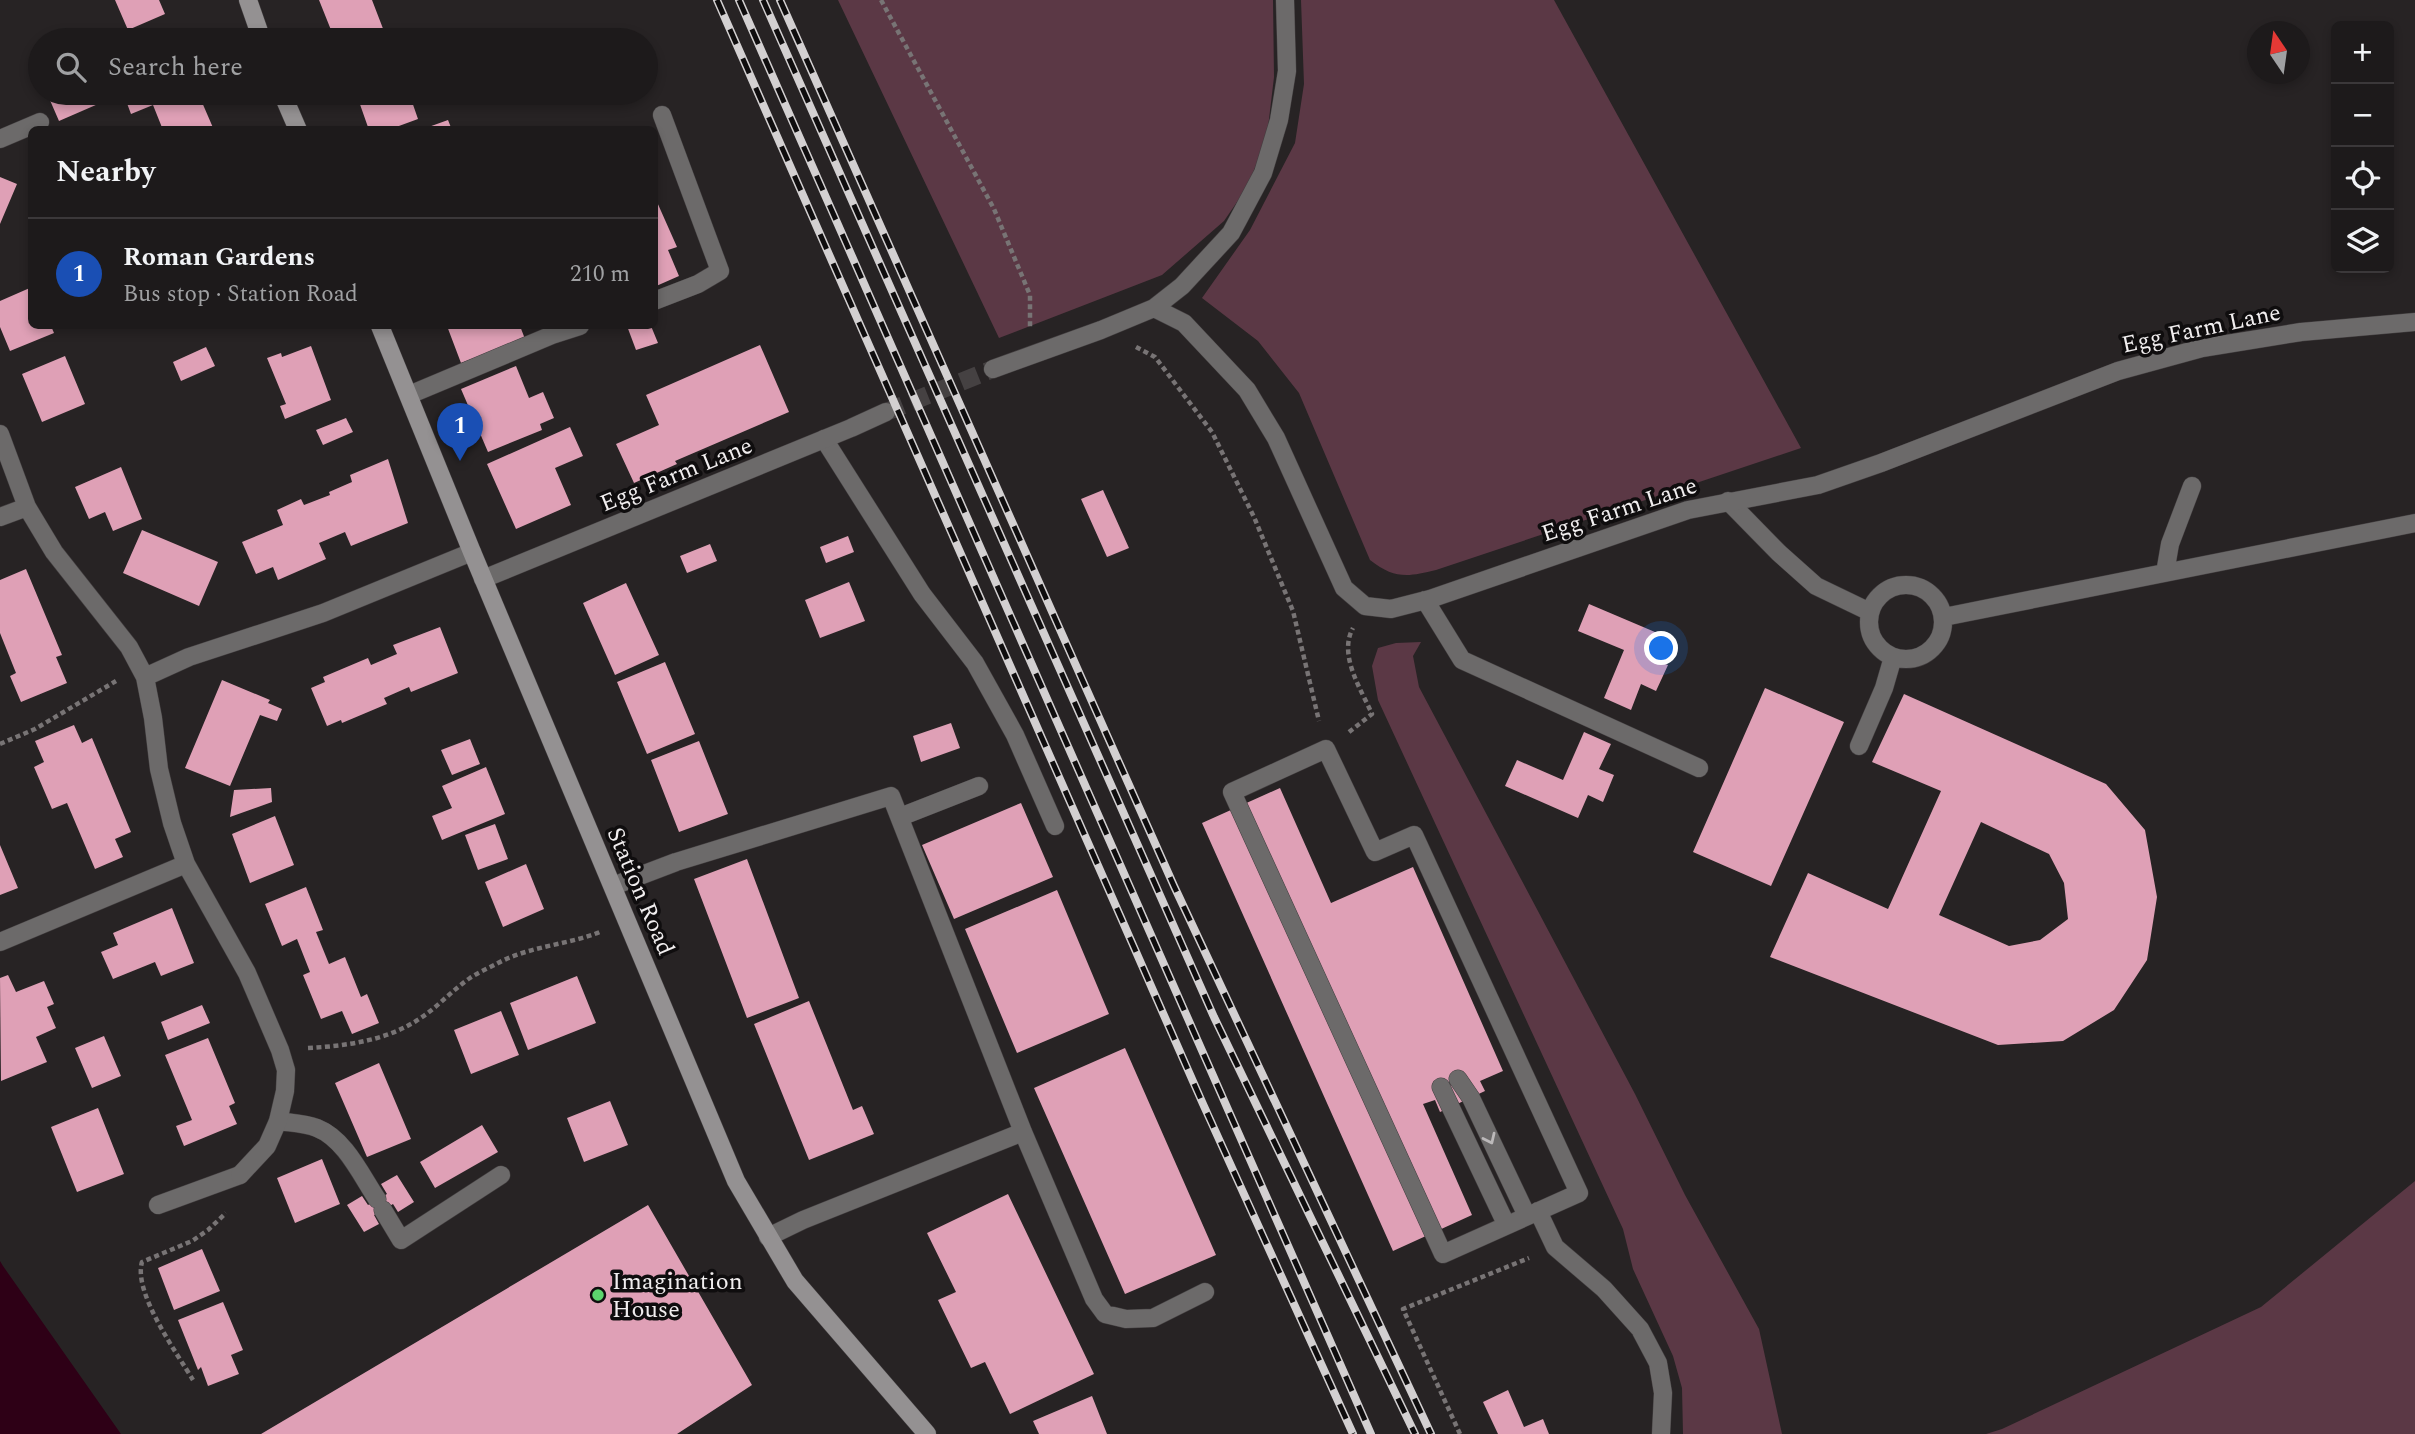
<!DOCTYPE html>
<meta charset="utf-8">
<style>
:root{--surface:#1d1a1b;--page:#252324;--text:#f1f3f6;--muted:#a0a1a3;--line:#3b383a;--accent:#5cd56d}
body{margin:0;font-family:Spectral,serif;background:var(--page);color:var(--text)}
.controls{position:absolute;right:21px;top:21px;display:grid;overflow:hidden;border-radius:10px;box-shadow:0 4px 10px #0003}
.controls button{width:63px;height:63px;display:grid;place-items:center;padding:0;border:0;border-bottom:2px solid var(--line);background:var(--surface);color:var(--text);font:35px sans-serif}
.compass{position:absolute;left:2247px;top:21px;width:63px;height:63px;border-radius:50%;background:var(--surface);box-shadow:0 4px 10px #0003;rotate:347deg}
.you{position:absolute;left:1662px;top:649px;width:24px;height:24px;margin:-18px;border:5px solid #fff;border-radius:50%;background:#1a73e8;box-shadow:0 0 0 10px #1a73e833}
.badge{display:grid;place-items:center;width:46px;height:46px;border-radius:50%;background:var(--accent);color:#fff;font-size:23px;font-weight:700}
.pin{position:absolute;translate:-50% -58px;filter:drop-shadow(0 2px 4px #0008)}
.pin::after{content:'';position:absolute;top:37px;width:24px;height:21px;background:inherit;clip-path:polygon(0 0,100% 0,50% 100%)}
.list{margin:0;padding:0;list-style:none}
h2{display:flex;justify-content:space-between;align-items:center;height:91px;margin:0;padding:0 28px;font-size:30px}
h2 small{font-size:23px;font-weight:400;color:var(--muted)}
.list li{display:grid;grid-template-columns:46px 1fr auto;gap:21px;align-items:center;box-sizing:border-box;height:112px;padding:0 28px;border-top:2px solid var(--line)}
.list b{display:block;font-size:26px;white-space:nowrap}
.list p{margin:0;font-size:23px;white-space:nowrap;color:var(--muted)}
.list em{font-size:23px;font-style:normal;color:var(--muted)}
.icon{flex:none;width:38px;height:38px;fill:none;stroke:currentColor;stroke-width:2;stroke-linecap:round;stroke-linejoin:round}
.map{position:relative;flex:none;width:2415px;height:1434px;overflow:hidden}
.search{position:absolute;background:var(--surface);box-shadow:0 4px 10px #0003;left:28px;top:28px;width:630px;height:77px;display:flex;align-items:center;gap:18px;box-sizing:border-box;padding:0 24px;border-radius:38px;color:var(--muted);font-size:26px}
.panel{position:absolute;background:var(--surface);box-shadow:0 4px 10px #0003;left:28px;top:126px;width:630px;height:203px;border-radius:10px}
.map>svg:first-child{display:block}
.green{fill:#5b3845}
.water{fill:#2e0016}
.building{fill:#dfa0b6;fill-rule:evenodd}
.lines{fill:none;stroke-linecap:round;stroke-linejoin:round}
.street-tunnel{stroke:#454142;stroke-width:18;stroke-dasharray:18 9;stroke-linecap:butt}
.lane-casing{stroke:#433f40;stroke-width:19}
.street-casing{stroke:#433f40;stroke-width:19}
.secondary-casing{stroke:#433f40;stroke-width:19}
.path{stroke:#787475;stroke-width:4.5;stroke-dasharray:5 3.5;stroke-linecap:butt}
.lane{stroke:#6c6a6a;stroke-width:18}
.street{stroke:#6c6a6a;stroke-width:18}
.secondary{stroke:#949192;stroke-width:18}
.rail-casing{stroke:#d3d0d1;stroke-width:8}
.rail{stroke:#0f0d0e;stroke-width:5;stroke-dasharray:16;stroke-linecap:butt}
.oneway{stroke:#bcb9ba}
.poi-dot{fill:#5cd56d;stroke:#0f0d0e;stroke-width:2.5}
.labels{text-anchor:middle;stroke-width:7;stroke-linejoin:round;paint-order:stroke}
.street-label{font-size:24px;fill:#f1eeef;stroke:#0f0d0e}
.poi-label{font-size:24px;fill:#f1eeef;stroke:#0f0d0e;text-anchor:start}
</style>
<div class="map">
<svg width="2415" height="1434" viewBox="0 0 2415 1434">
<rect width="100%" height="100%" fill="#272324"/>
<path class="green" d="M838 0H1273L1274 77 1267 136 1248 186 1224 221 1162 275 999 338Z
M1301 0H1554L1801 448 1436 570C1408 577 1394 579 1370 560L1299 393 1258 341 1202 298 1250 230 1295 143 1304 84Z
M1421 642 1413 656 1419 687 1635 1094 1685 1195 1759 1329 1782 1434H1683L1682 1388 1673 1356 1633 1269 1623 1229 1378 700 1372 666 1378 648 1396 643Z
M2415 1181V1434H1986L2002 1429 2261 1307Z"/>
<path class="water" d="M0 1261 3 1266 121 1434H0Z"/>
<path class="building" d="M115 0H159L165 14 128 30Z
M319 0H372L387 39 335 40Z
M61 93H101L105 101 59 121 49 98Z
M138 93H153L154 95 198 93 214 130H163L153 105 131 114 125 98Z
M356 93H409L418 119 388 130H369Z
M448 120 452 130H424L423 129Z
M0 177 17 184 0 224Z
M657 202 677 247 668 250 679 276 654 287V203Z
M32 287V326H51L54 333 10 351 0 327V301Z
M447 326H520L525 339 461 363Z
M627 326H651L658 343 636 350Z
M760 345 789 412 675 461 677 464 634 483 616 444 659 425 646 395Z
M311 346 331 400 285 419 280 406 286 404 267 358 281 353 282 357Z
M206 347 215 366 181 381 173 362Z
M65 356 85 404 42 422 22 374Z
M516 366 529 398 543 392 554 418 540 424 542 430 488 452 461 389Z
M346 418 353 432 323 445 316 430Z
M570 427 583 456 555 468 571 505 516 529 487 464Z
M388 459 408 523 351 546 345 532 319 543 326 559 278 580 273 567 256 574 242 542 283 525 277 510 301 499 304 505 330 495 329 492 352 482 350 475Z
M121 467 142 519 113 531 105 512 89 519 75 487Z
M1103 490 1129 548 1107 557 1081 499Z
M142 530 218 562 199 606 123 573Z
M848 536 854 552 826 563 820 547Z
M710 544 717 561 687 573 680 556Z
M26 569 62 655 56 657 67 683 21 702 10 676 16 673 0 633V580Z
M849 582 865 621 820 638 805 600Z
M626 583 659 655 615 675 583 603Z
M1589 604 1662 635 1653 659 1668 665 1656 691 1641 684 1631 710 1604 698 1624 650 1578 631Z
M440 627 458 673 411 692 409 687 384 698 387 704 342 723 341 720 327 726 311 688 325 682 323 677 368 658 371 665 397 654 393 645Z
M665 662 695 734 647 754 617 682Z
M222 680 270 700 268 703 282 709 277 721 260 715 230 786 185 768Z
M1765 688 1844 722 1771 886 1693 852Z
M1904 694 2106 784 2145 830 2157 897 2147 960 2114 1010 2063 1041 1998 1045 1770 957 1808 873 1888 909 1941 791 1872 762ZM1981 822 2049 854 2064 883 2068 919 2040 940 2009 946 1939 915Z
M951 723 960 748 921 762 913 736Z
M74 725 82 743 92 738 131 832 115 839 123 857 95 869 67 803 52 809 34 767 44 762 35 741Z
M1584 732 1611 744 1599 769 1614 775 1603 802 1588 795 1578 818 1505 786 1517 760 1563 780Z
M470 739 480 764 452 775 441 750Z
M699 741 728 814 679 832 651 760Z
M486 767 505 814 442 840 432 816 452 808 442 786Z
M271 788 272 802 230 817 234 790Z
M1280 788 1331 903 1413 867 1503 1071 1480 1081 1485 1091 1440 1112 1435 1100 1423 1104 1472 1215 1393 1251 1202 823Z
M1021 803 1053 877 954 919 922 845Z
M275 816 294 865 250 883 232 834Z
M495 824 508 859 478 870 465 835Z
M0 845 18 888 0 895Z
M747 859 799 998 747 1018 694 879Z
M526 864 544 909 503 927 485 882Z
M306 887 323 930 316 932 329 964 345 957 361 997 367 994 379 1023 352 1034 342 1011 321 1019 303 975 310 972 297 939 282 946 265 904Z
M1057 890 1109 1014 1017 1053 965 929Z
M172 908 194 963 161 976 155 962 113 979 101 952 118 945 113 933Z
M8 975 16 992 44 981 54 1004 47 1007 56 1028 36 1037 47 1062 1 1081 0 978Z
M577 976 596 1023 528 1050 510 1003Z
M809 1001 853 1110 862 1106 874 1134 809 1160 754 1024Z
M202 1005 210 1023 168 1040 161 1022Z
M501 1011 519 1055 471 1074 454 1030Z
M104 1036 121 1076 92 1088 75 1048Z
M208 1038 235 1103 229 1106 237 1124 184 1146 176 1126 192 1120 165 1055Z
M1125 1048 1216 1255 1125 1294 1034 1088Z
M379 1063 411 1139 367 1157 335 1083Z
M610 1101 628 1145 584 1162 567 1118Z
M98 1108 124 1174 77 1192 51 1127Z
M482 1125 498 1152 435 1188 420 1162Z
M322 1159 340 1204 295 1223 277 1178Z
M397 1175 414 1202 398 1212 393 1204 374 1215 379 1224 364 1232 347 1205 362 1196 368 1205 387 1194 381 1184Z
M1008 1194 1094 1374 1010 1414 985 1362 971 1368 938 1300 956 1292 927 1233Z
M648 1205 752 1385 677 1434H261Z
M202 1249 220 1291 174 1310 158 1268Z
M223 1302 243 1350 231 1355 239 1374 208 1386 201 1367 198 1370 178 1320Z
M1508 1390 1524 1427 1543 1419 1549 1434H1498L1483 1402Z
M1092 1396 1107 1434H1039L1033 1421Z"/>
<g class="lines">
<path class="street-tunnel" d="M886 412 993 369"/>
<defs>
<path id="lane" d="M0 139 40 122
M654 301 698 284 720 271 662 115
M409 395 552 335 580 326
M824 439 922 594 975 663 1015 735 1055 826
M1728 501 1779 553 1816 586 1870 612
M2165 573 2170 544 2192 486
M1869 622a37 37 0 1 1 74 0a37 37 0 1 1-74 0Z
M1944 617 2415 523
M1859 746 1884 688 1893 657
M1326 749 1375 852 1414 835 1579 1193 1443 1254 1232 792Z
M900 817 979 786
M613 886 676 862 891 796 1023 1132 1094 1299 1105 1314 1126 1319 1153 1318 1205 1292
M1458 1079 1471 1098 1527 1216
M1441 1087 1506 1224
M278 1121C291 1123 304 1123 317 1128 345 1139 361 1175 377 1199
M158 1205 240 1175
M383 1210 401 1240 501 1175
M1538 1211 1555 1247 1604 1289 1640 1329 1658 1363 1663 1393 1661 1434
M768 1237 803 1220 1023 1132"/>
<path id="street" d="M1154 308 1184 323 1247 390 1276 438 1344 588 1365 606 1391 609 1430 599 1688 510 1818 485 1881 463 2118 371 2202 348 2301 332 2415 322
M993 369 1101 330 1154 308 1182 286 1231 233 1263 173 1279 120 1287 71 1285 0
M0 434 27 507 54 552 129 647 145 677 153 718 159 769 172 823 186 864 247 973 280 1050 286 1070 285 1091 278 1121 267 1146 240 1175
M0 517 27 507
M483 579 851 428 886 412
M1425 600 1462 660 1699 768
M145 677 189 657 323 613 472 552
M0 942 186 864"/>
<path id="secondary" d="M248 0 262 40
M282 93 298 130
M380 326 472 552 736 1181 795 1281 927 1434"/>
</defs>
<use href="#lane" class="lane-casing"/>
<use href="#street" class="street-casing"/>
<use href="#secondary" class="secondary-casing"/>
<path class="path" d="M881 0 994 209 1030 295V327
M1136 347 1155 357 1212 432 1254 517 1293 611 1319 721
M1349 732 1372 714C1361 689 1338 655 1353 628
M0 744 35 729 116 681
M308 1048C345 1046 384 1041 416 1021 436 1009 451 991 470 978 479 972 489 968 498 963 530 946 567 945 600 932
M193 1380C177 1353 133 1293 142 1262L192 1241 208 1230 226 1213
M1460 1434 1403 1309 1529 1258"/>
<use href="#lane" class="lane"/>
<use href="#street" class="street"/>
<use href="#secondary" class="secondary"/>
<defs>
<path id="rail" d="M717 0 1203 1104 1353 1434
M739 0 1371 1434
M763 0 1214 1017 1415 1434
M780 0 1174 886 1431 1434"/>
</defs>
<use href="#rail" class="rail-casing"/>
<use href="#rail" class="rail"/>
</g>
<defs><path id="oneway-chevron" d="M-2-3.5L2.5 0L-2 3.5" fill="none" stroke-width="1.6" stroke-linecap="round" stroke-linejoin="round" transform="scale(1.75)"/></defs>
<use class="oneway" href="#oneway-chevron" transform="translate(1490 1139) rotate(65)"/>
<circle class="poi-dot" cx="598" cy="1295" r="7"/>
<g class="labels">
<g class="street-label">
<text transform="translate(2201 328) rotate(-12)" y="8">Egg Farm Lane</text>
<text transform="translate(676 474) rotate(-22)" y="8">Egg Farm Lane</text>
<text transform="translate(1619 509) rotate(-18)" y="8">Egg Farm Lane</text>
<text transform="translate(641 891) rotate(67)" y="8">Station Road</text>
</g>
<g class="poi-label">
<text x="612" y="1289">Imagination<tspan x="612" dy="28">House</tspan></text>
</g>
</g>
</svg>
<div class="controls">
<button>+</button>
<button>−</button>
<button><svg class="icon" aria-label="locate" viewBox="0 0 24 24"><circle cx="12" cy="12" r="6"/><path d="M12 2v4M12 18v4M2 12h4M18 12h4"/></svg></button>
<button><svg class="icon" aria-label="layers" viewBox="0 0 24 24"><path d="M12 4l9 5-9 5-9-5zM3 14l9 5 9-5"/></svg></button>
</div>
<svg class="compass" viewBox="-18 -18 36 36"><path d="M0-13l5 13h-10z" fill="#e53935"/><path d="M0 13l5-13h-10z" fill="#a0a1a3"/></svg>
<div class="you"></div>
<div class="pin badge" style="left:460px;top:461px;background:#1a4fb4">1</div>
<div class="search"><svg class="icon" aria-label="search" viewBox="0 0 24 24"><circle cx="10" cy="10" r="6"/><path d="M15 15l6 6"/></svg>Search here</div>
<section class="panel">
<h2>Nearby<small></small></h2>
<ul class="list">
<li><span class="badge" style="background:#1a4fb4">1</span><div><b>Roman Gardens</b><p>Bus stop · Station Road</p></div><em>210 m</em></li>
</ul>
</section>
</div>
